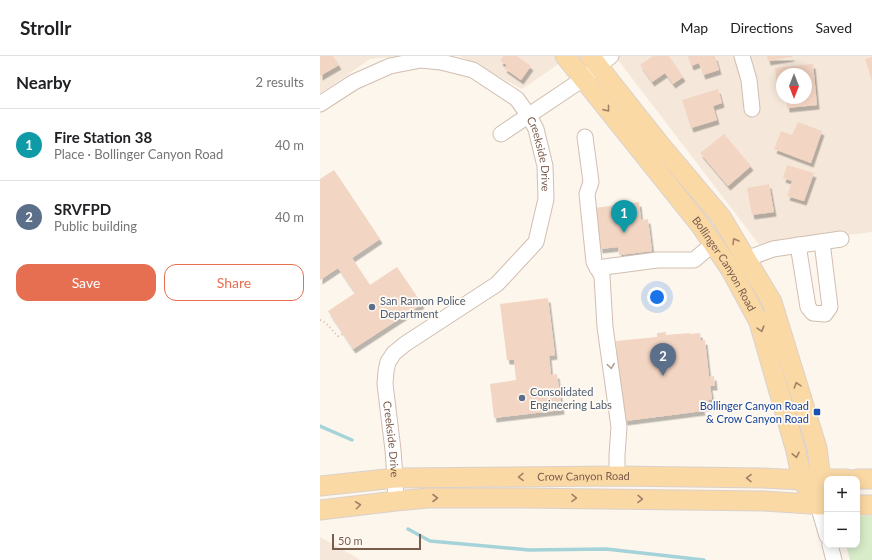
<!DOCTYPE html>
<meta charset="utf-8">
<style>
:root{--surface:#fff;--page:#f6f6f6;--text:#202124;--muted:#757577;--line:#e0e0e0;--accent:#e76f51}
body{margin:0;font-family:Lato,sans-serif;background:var(--page);color:var(--text)}
.controls{position:absolute;right:12px;bottom:12px;display:grid;overflow:hidden;border-radius:8px;box-shadow:0 2px 10px #0003}
.controls button{width:36px;height:36px;display:grid;place-items:center;padding:0;border:0;border-bottom:1px solid var(--line);background:var(--surface);color:var(--text);font:20px sans-serif}
.compass{position:absolute;left:456px;top:12px;width:36px;height:36px;border-radius:50%;background:var(--surface);box-shadow:0 2px 10px #0003;rotate:180deg}
.scale{position:absolute;left:12px;bottom:10px;width:89px;box-sizing:border-box;padding-left:4px;border:2px solid #7a5c4d;border-top:0;font-size:11px;line-height:14px;white-space:nowrap;color:#7a5c4d;-webkit-text-stroke:3px #fffaf3;paint-order:stroke}
.you{position:absolute;left:337px;top:241px;width:14px;height:14px;margin:-10px;border:3px solid #fff;border-radius:50%;background:#1a73e8;box-shadow:0 0 0 6px #1a73e833}
.badge{display:grid;place-items:center;width:26px;height:26px;border-radius:50%;background:var(--accent);color:#fff;font-size:13px;font-weight:700}
.pin{position:absolute;translate:-50% -33px;filter:drop-shadow(0 1px 2px #0008)}
.pin::after{content:'';position:absolute;top:21px;width:14px;height:12px;background:inherit;clip-path:polygon(0 0,100% 0,50% 100%)}
.list{margin:0;padding:0;list-style:none}
h2{display:flex;justify-content:space-between;align-items:center;height:52px;margin:0;padding:0 16px;font-size:17px}
h2 small{font-size:13px;font-weight:400;color:var(--muted)}
.list li{display:grid;grid-template-columns:26px 1fr auto;gap:12px;align-items:center;box-sizing:border-box;height:72px;padding:0 16px;border-top:1px solid var(--line)}
.list b{display:block;font-size:15px;white-space:nowrap}
.list p{margin:0;font-size:13px;white-space:nowrap;color:var(--muted)}
.list em{font-size:13px;font-style:normal;color:var(--muted)}
.actions{display:flex;gap:8px;padding:12px 16px}
.actions a{flex:1;padding:9px 0;border:1px solid var(--accent);border-radius:12px;text-align:center;font-size:14px;color:var(--accent)}
.actions .main{background:var(--accent);color:#fff}
.map{position:relative;flex:none;width:552px;height:504px;overflow:hidden}
header{display:flex;align-items:center;gap:24px;box-sizing:border-box;height:56px;padding:0 20px;background:var(--surface);border-bottom:1px solid var(--line)}
header strong{font-size:19px}
nav{display:flex;gap:22px;margin-inline-start:auto;font-size:14px}
main{display:flex}
aside{flex:1;background:var(--surface)}
.map>svg:first-child{display:block}
.residential{fill:#f5e8da;fill-rule:evenodd}
.green{fill:#d8ecc9}
.lines{fill:none;stroke-linecap:round;stroke-linejoin:round}
.stream{stroke:#a5d3da;stroke-width:3.5}
.building{fill:#f3d5c3;filter:url(#shadow)}
.minor-casing{stroke:#d1beb0;stroke-width:17}
.major-casing{stroke:#dad1cd;stroke-width:21}
.path{stroke:#d9b8a5;stroke-width:2;stroke-dasharray:1 3;stroke-linecap:butt}
.minor{stroke:#fff;stroke-width:15}
.major{stroke:#fbd9a5;stroke-width:19}
.oneway{stroke:#a18267}
.oneway2{stroke:#af9d94}
.service-dot{fill:#5c6f8a;stroke:#fffaf3;stroke-width:1.5}
.transit-dot{fill:#1a4fb4;stroke:#fffaf3;stroke-width:1.5}
.labels{text-anchor:middle;stroke-width:3.5;stroke-linejoin:round;paint-order:stroke}
.street-label{font-size:11px;fill:#7a5c4d;stroke:#fffaf3}
.service-label{font-size:11px;fill:#4e5e75;stroke:#fffaf3;text-anchor:start}
.transit-label{font-size:11px;fill:#164399;stroke:#fffaf3;text-anchor:end}
</style>
<header>
<strong>Strollr</strong>
<nav><a>Map</a><a>Directions</a><a>Saved</a></nav>
</header>
<main>
<aside>
<h2>Nearby<small>2 results</small></h2>
<ul class="list">
<li><span class="badge" style="background:#0f9aa8">1</span><div><b>Fire Station 38</b><p>Place · Bollinger Canyon Road</p></div><em>40 m</em></li>
<li><span class="badge" style="background:#5c6f8a">2</span><div><b>SRVFPD</b><p>Public building</p></div><em>40 m</em></li>
</ul>
<div class="actions"><a class="main">Save</a><a>Share</a></div>
</aside>
<div class="map">
<svg width="552" height="504" viewBox="0 0 552 504">
<defs>
<filter id="shadow"><feDropShadow dx="2.5" dy="4.5" stdDeviation="0" flood-color="#0004"/></filter>
</defs>
<rect width="100%" height="100%" fill="#fdf6ec"/>
<path class="residential" d="M0 0H79L50 3 0 38Z
M140 0H248L233 12 202 33Z
M295 0H552V176L441 191ZM462 18H486V42H462Z
M0 481 34 500 40 504H0Z"/>
<path class="green" d="M537 460H552V504H530L526 489H537Z"/>
<g class="lines">
<path class="stream" d="M0 370 32 384
M88 473 110 485 209 494 286 493 384 504"/>
</g>
<path class="building" d="M0 0H13L19 9 0 20Z
M183 0H197L211 10 201 24 184 12 187 9 180 5Z
M333 0H349L363 21 353 28 345 17 332 26 320 9Z
M368 0H395L399 14 383 19 379 7 371 10Z
M447 0H472V1L448 5Z
M552 1V25L545 3Z
M493 8 497 49 467 52 466 42H486V18H462V32H457L455 12Z
M398 33 402 47 393 50 397 64 371 72 362 44Z
M478 66 502 75 491 107 454 93 461 75 472 79Z
M404 78 431 110 408 130 380 97Z
M467 109 494 117 484 145 467 140 472 125 463 122Z
M14 114 60 183 32 202 50 229 77 211 102 248 33 293 8 255 35 237 18 212 0 224V123Z
M449 128 454 156 432 159 427 132Z
M319 146 321 164 328 163 332 195 299 199 298 191 280 193 275 152Z
M228 242 235 299 229 300 231 319 237 318 242 354 174 362 170 328 196 324 194 304H187L180 248Z
M346 276V279L370 277V278L380 277 381 285 385 284 389 321 394 320 395 330H390L392 343 388 344 389 351H382L383 355 305 365 294 298 297 297 296 285 337 281V277Z"/>
<g class="lines">
<defs>
<g id="minor">
<path d="M422 0 429 24 432 53"/>
<path id="s1" d="M0 48 34 26 70 10 101 4 121 6 153 14 197 43 209 60 216 73 225 110 226 143 216 186 177 228 85 288 74 297 68 306 66 315 65 328 73 394 75 422 76 445"/>
<path d="M181 78 263 23 291 0"/>
<path d="M265 81 271 126 267 138 274 206 282 220 285 271 299 371 297 399V420"/>
<path d="M478 189 488 251 493 257 505 258 510 251 502 186"/>
<path d="M426 203 453 193 521 183"/>
<path d="M277 212 337 204H374L393 188"/>
<path d="M498 449 507 480"/>
<path d="M510 489 514 504"/>
</g>
<g id="major">
<path id="s2" d="M245 0 381 170 411 214 439 266 476 395 482 424 498 449"/>
<path d="M270 0 342 91 401 161 452 246 497 392 501 423 499 435"/>
<path d="M537 423H552"/>
<path id="s3" d="M0 430 75 422 297 420 443 422 482 424 501 423H527"/>
<path d="M537 449H552"/>
<path d="M0 454 76 445 108 442H201L444 445 506 449"/>
</g>
</defs>
<use href="#minor" class="minor-casing"/>
<use href="#major" class="major-casing"/>
<path class="path" d="M0 264C8 267 12 275 18 280L23 278"/>
<use href="#minor" class="minor"/>
<use href="#major" class="major"/>
</g>
<defs><path id="oneway-chevron" d="M-2-3.5L2.5 0L-2 3.5" fill="none" stroke-width="1.6" stroke-linecap="round" stroke-linejoin="round"/></defs>
<g class="oneway">
<use href="#oneway-chevron" transform="translate(287 53) rotate(51)"/>
<use href="#oneway-chevron" transform="translate(415 185) rotate(-121)"/>
<use href="#oneway-chevron" transform="translate(441 273) rotate(74)"/>
<use href="#oneway-chevron" transform="translate(477 329) rotate(-107)"/>
<use href="#oneway-chevron" transform="translate(476 399) rotate(78)"/>
<use href="#oneway-chevron" transform="translate(201 421) rotate(179)"/>
<use href="#oneway-chevron" transform="translate(429 422) rotate(-179)"/>
<use href="#oneway-chevron" transform="translate(115 442)"/>
<use href="#oneway-chevron" transform="translate(254 442) rotate(1)"/>
<use href="#oneway-chevron" transform="translate(320 443) rotate(1)"/>
<use href="#oneway-chevron" transform="translate(38 449) rotate(-7)"/>
</g>
<use class="oneway2" href="#oneway-chevron" transform="translate(291 310) rotate(82)"/>
<g class="service-dot">
<circle cx="52" cy="251" r="4"/>
<circle cx="202" cy="342" r="4"/>
</g>
<rect class="transit-dot" x="493" y="352" width="8" height="8" rx="2"/>
<g class="labels">
<g class="street-label">
<text dy="4" stroke="none"><textPath href="#s1" startOffset="278">Creekside Drive</textPath></text>
<text dy="4" stroke="none"><textPath href="#s2" startOffset="262">Bollinger Canyon Road</textPath></text>
<text dy="4" stroke="none"><textPath href="#s1" startOffset="638">Creekside Drive</textPath></text>
<text dy="4" stroke="none"><textPath href="#s3" startOffset="264">Crow Canyon Road</textPath></text>
</g>
<g class="service-label">
<text x="60" y="249">San Ramon Police<tspan x="60" dy="13">Department</tspan></text>
<text x="210" y="340">Consolidated<tspan x="210" dy="13">Engineering Labs</tspan></text>
</g>
<g class="transit-label">
<text x="489" y="354">Bollinger Canyon Road<tspan x="489" dy="13">&amp; Crow Canyon Road</tspan></text>
</g>
</g>
</svg>
<div class="controls">
<button>+</button>
<button>−</button>
</div>
<svg class="compass" viewBox="-18 -18 36 36"><path d="M0-13l5 13h-10z" fill="#e53935"/><path d="M0 13l5-13h-10z" fill="#757577"/></svg>
<div class="scale">50 m</div>
<div class="you"></div>
<div class="pin badge" style="left:304px;top:177px;background:#0f9aa8">1</div>
<div class="pin badge" style="left:343px;top:320px;background:#5c6f8a">2</div>
</div>
</main>
